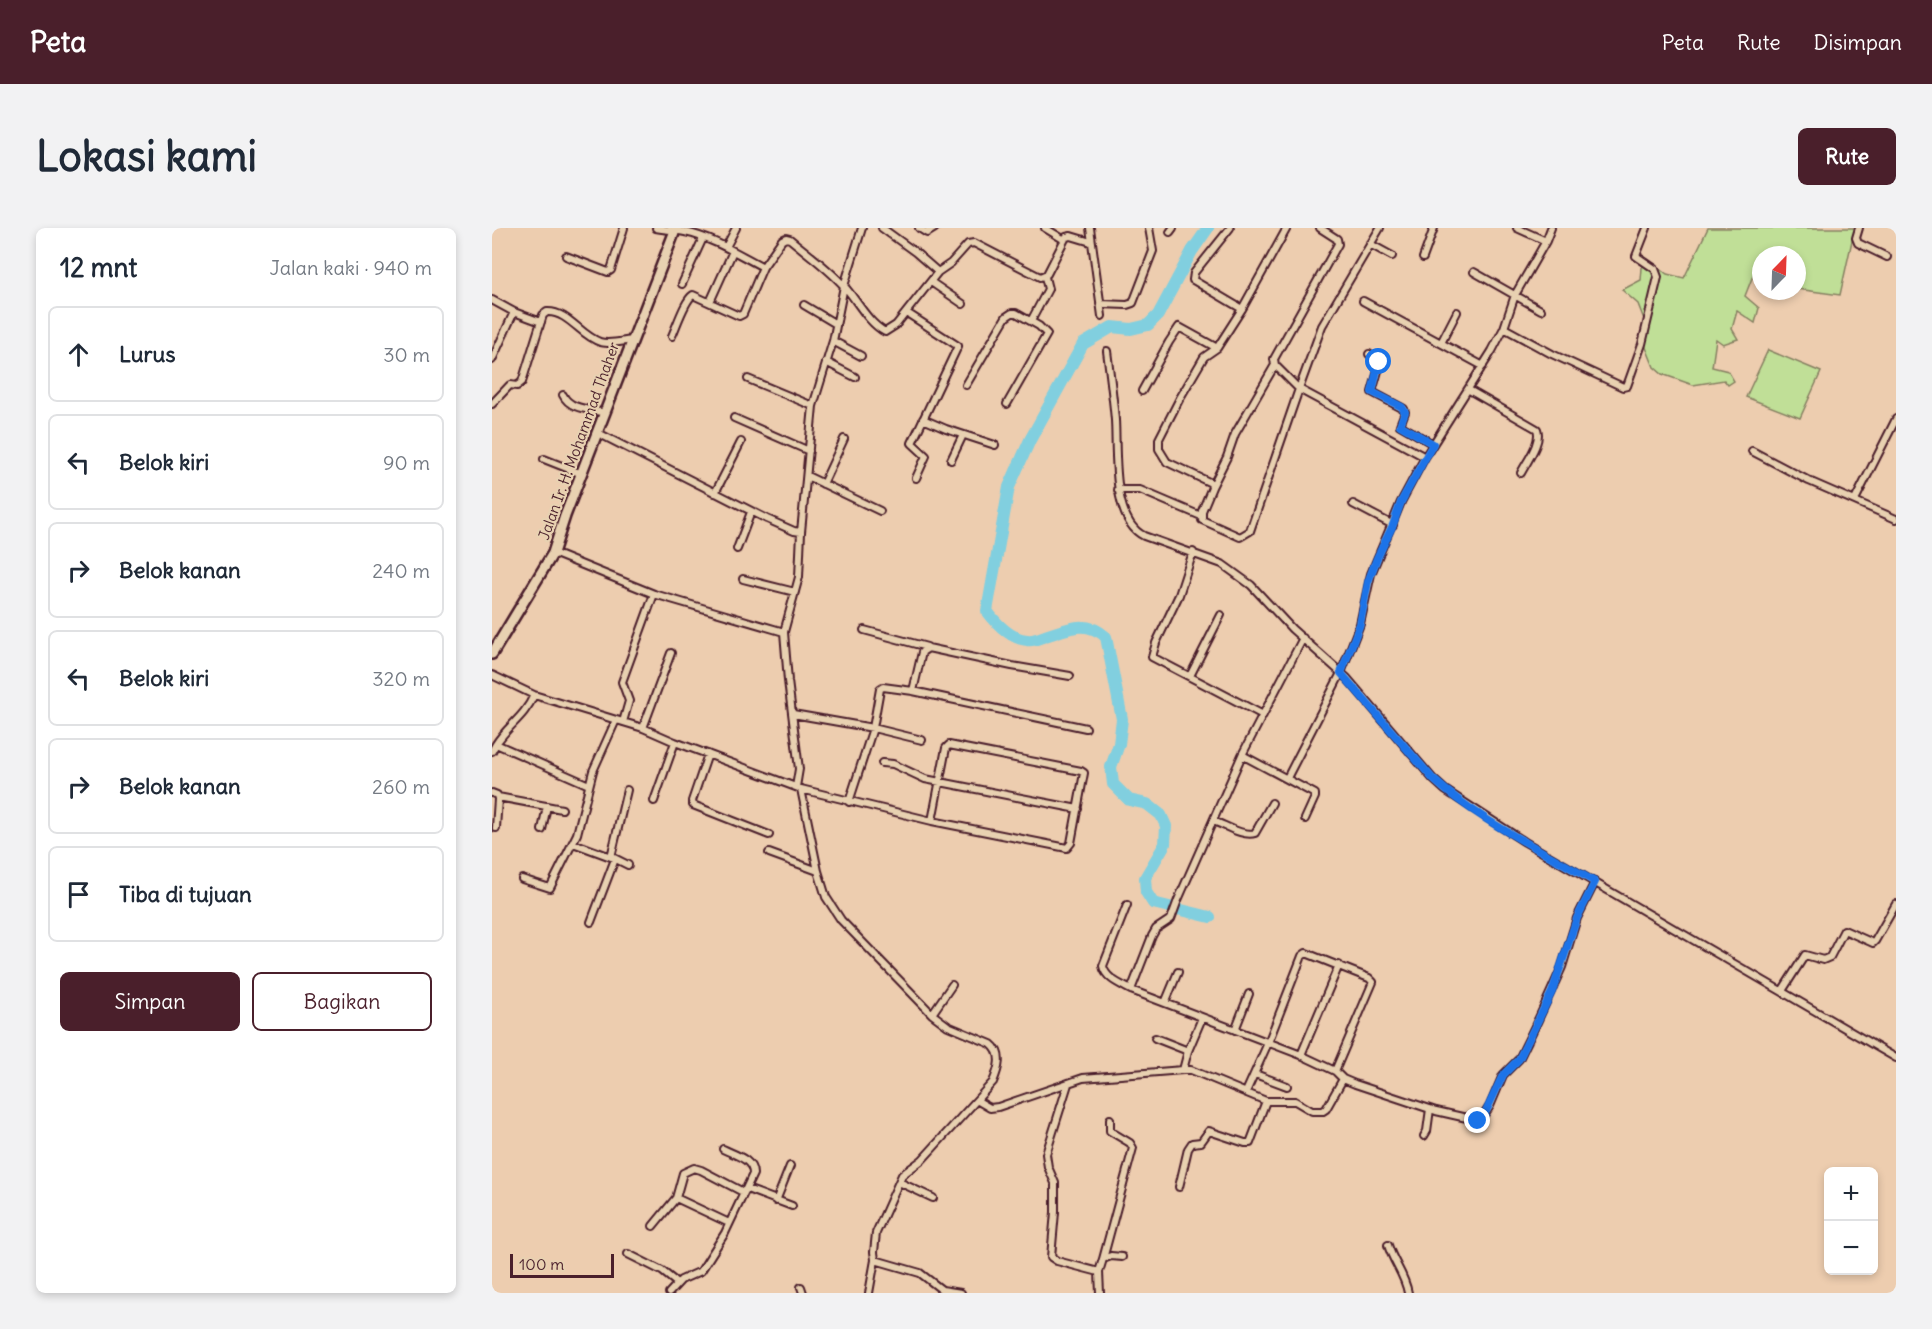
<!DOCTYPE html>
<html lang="id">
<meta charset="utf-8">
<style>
:root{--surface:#fff;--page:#f2f2f3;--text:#1f2937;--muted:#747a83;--line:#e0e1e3;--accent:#4a1f2b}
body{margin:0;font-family:Delius,sans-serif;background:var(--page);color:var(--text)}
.controls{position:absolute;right:18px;bottom:18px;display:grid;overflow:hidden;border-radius:9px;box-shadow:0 3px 9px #0003}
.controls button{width:54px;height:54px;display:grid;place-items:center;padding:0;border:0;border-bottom:2px solid var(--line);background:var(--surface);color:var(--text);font:30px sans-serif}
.compass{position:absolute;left:1260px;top:18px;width:54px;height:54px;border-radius:50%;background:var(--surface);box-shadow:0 3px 9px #0003;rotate:23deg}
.scale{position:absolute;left:18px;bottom:15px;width:104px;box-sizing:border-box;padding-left:6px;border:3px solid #4a1f2b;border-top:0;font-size:16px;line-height:21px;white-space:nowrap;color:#4a1f2b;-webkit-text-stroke:4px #e8d1b1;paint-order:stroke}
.stop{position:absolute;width:18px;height:18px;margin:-14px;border:4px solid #1a73e8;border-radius:50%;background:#fff}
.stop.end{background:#1a73e8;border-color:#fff;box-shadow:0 2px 6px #0008}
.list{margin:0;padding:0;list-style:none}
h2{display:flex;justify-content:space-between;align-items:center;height:78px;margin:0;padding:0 24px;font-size:26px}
h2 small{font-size:20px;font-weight:400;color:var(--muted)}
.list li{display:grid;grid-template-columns:39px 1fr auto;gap:18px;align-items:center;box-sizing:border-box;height:96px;margin:0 12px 12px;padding:0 12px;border:2px solid var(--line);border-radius:9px}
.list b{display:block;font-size:22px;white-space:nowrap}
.list em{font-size:20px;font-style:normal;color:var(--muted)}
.actions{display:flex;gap:12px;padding:18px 24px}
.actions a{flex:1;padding:14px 0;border:2px solid var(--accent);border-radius:9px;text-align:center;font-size:21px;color:var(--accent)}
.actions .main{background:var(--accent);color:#fff}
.icon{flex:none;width:33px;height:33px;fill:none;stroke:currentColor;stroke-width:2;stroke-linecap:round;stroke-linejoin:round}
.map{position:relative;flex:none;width:1404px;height:1065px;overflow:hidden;border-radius:9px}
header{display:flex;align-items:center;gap:36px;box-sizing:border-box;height:84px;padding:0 30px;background:var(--accent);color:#fff}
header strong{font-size:28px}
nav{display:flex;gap:33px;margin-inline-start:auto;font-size:21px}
.intro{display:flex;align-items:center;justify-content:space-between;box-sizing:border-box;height:144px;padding:0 36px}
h1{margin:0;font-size:42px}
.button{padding:15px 27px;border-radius:9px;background:var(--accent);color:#fff;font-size:21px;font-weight:700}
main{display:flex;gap:36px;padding:0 36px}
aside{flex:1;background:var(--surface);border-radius:9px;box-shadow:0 3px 9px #0003}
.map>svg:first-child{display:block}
.green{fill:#c0df97;stroke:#857f61;stroke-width:1.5}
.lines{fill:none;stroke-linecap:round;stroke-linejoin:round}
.river{stroke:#81cfdf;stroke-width:12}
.minor-casing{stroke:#4a1f2b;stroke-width:10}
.secondary-casing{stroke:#4a1f2b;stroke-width:14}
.minor{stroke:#e8d1b1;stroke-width:6}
.secondary{stroke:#e8d1b1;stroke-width:9}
.route{stroke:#1a73e8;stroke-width:8}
.labels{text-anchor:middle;stroke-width:4.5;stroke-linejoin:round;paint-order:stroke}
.street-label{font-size:15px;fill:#4a1f2b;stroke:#e8d1b1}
</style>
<header>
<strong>Peta</strong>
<nav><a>Peta</a><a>Rute</a><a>Disimpan</a></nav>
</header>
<div class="intro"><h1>Lokasi kami</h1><a class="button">Rute</a></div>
<main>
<aside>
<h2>12 mnt<small>Jalan kaki · 940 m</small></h2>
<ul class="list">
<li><svg class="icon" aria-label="ahead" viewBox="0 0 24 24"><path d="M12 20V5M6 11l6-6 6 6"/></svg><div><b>Lurus</b></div><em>30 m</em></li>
<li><svg class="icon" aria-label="left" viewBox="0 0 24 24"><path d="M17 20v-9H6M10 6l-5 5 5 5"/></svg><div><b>Belok kiri</b></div><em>90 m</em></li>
<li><svg class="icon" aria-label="right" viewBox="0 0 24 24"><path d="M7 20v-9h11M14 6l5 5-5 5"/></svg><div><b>Belok kanan</b></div><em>240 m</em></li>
<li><svg class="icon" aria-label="left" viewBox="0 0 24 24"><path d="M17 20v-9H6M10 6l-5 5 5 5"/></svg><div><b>Belok kiri</b></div><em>320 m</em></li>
<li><svg class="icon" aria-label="right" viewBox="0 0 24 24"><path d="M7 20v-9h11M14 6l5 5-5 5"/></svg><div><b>Belok kanan</b></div><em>260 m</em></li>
<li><svg class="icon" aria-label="arrive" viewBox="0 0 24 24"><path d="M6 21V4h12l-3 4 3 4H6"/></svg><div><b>Tiba di tujuan</b></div></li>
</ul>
<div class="actions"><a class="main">Simpan</a><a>Bagikan</a></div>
</aside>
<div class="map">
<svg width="1404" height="1065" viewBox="0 0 1404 1065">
<rect width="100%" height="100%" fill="#edcdaf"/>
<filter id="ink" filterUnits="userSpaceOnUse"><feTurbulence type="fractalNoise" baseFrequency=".0167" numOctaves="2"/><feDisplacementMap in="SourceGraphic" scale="12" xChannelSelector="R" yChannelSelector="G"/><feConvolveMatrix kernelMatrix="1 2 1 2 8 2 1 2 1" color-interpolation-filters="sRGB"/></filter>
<g filter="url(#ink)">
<path class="green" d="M1216 0H1367L1361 8 1348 67 1305 61V27H1269L1253 68 1267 80 1263 95 1245 83 1240 101 1246 111 1231 116 1224 111 1220 139 1236 143 1242 153 1236 157 1232 152 1201 157 1170 146 1162 139 1151 112 1153 94 1146 76 1130 62 1149 52 1151 28 1175 46 1192 50Z
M1276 122 1329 144 1308 190 1254 169Z"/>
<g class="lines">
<path class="river" d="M716 0 700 23 666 87 656 97 639 101 620 99 591 116 538 212 517 259 495 383C504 395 519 411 535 412 541 413 548 410 553 408 576 401 594 391 614 409L630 491 627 516 619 539 621 556 637 572 655 576 669 587 674 598 673 616 653 650 654 664 661 675 718 689"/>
<defs>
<path id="minor" d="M164 0C173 2 184 2 193 4 221 10 246 26 271 39L290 12 294 10 298 11C316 26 336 40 352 58 365 72 375 94 393 104L404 97 446 44 459 35 476 16 482 15 548 49 555 46 574 9 579 8 599 14
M390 0 423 24 446 44
M427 0 435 5 443 0
M553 0 571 11
M598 0 610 88
M738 0 702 45 701 52 750 81
M795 0 750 81 725 120 712 129 688 170 667 211V221L675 234 719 255 720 259 710 283V292L748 309 758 303 807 161 783 137 782 131 846 16 845 11 828 0
M888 0 830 98 807 161 933 229
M1025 0 1054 13
M1367 0 1364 10 1366 15 1395 29
M678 4 681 0
M878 16 900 28
M234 19 244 0
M74 28 116 44 119 42 132 0
M931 30 942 0
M982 44 1049 82
M439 54 471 76
M190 56 211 10
M0 72 22 84 49 94
M871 73 991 138
M218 74 241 23
M608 76 635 77 641 75 661 23 657 0
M312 77 344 96
M415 85 466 118 420 215 434 228 424 250
M539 93 556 61 553 49
M1012 100 1060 126 1131 159 1135 158 1150 116 1166 49 1163 41 1144 28 1155 0
M180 108C185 97 193 72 201 67L247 88 251 86 271 39
M341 113 369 128
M949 115 965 84
M615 123C618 146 621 169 623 192 625 223 619 292 652 308L730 336 759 357 800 401 855 450 941 551 953 562 1033 614 1404 830
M877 126 888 136 880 164 912 181 913 184 908 197 941 216
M0 132 22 84
M334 134 363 149
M256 151 321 178
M474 157 514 89 520 85H524L547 98 555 106 515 176
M977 162 1045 201C1050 214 1035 233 1029 245
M650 163 677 114 687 99 725 120
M71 167C78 182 99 181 113 185
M0 176 18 157 25 158 30 154 51 87 55 84C76 83 89 108 108 114 117 117 131 113 141 112
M242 190 317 223
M431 191 454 201 503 217
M106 205 275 291 302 303 309 304 321 178 341 113 352 58 370 0
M1260 223 1317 253 1404 291
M52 231 90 246
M459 232 471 207
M315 248 388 283
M331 256 352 211
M720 259 735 229 743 206 783 137
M626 262H648L709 288
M223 265 249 214
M1363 272 1404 191
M861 276 901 297
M245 321 259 284
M701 324 687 367 664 415 660 429 771 487
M61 325 162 366 130 454 137 473 131 494
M251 351 303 364
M162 366 292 404
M372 402 435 419
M811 410 750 527 686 672 679 691 664 701 660 708 639 762 809 827 843 843 851 851 863 856 944 883 988 893 998 878 1011 847 1027 831 1046 792 1070 739 1085 690 1103 654
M0 447 42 467 151 500 183 514 309 561 326 643 334 669 349 692 440 786 456 798 499 816C512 826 506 842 501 854L430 932 410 947 384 1005 382 1024 383 1032 428 1045 450 1062 469 1065
M698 448 729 387
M421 463 430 424 436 420 520 438 578 448
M301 486 381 500 430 512
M151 500 179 425
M4 516C16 497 32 490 42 467
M0 523 4 516 97 557
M216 526 200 573 201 577 277 607
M750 527 823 566V569L813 591
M390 535 401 536 433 551 586 581
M795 550 849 445 868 396 879 346 909 274 933 229 1000 123 1012 100 1023 67 1054 13 1059 0
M304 559 307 541 296 453 292 404 307 349 309 304
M309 561 440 593 575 620 579 615 592 545 589 543 457 517 454 520 440 593
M0 565 5 567 6 571 4 600
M6 569 70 581
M162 573 183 514
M357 574 381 500 388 461 391 459 421 463 594 500
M721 593C733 597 751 609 763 605L780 575
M50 602 55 578
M81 615 119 629 135 562
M277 625 326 643
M120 629 136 637
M30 651 58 660 85 606 101 543 124 492
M635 677 611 738C613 750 628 756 639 762
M99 694 123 631
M1290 763 1313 727 1331 732 1338 729 1352 702 1381 715 1383 713 1404 676
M673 775 686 744
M440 786 460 757
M743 802 757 766
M663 810 696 823
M809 827 847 737
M691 842 696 823 710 790
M763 846 795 858
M576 856 554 926 556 939 563 955V984L559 1029 565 1033 607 1044
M754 864 776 815 810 728 814 725 877 750 881 754 843 843
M486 873 498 880 506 879 591 850 691 842H699L774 873H803L820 883H831L834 881 851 851
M932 908 935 903 938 881
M407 954 441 970
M687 959 696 921 700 915 709 914 717 903 753 915H758L774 873
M255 961 300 978
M184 970 237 995
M284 973 298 938
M161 998 184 970 191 945 202 940 209 942 251 964
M896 1017C901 1034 913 1047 916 1065
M136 1026 170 1043 185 1055
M611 1031 641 920 638 915 618 903V891
M309 1059 311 1065
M177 1065 189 1052 209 1043 233 1005 261 946C261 931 243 927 231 921
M377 1065 383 1032
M608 1065 607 1044 611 1031 619 1028 630 1029"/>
<path id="secondary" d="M0 426 61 325 73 288 184 0"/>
</defs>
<use href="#minor" class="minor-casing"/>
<use href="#secondary" class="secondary-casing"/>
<use href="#minor" class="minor"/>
<use href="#secondary" class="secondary"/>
</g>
</g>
<g class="lines" filter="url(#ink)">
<path class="route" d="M887 134 880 164 910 179 913 184 908 197 941 216 909 274 901 297 885 330 876 354 868 396 849 445 941 551C988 594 1049 621 1103 654L1085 690 1060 764 1027 831 1011 847 990 892 986 893"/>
</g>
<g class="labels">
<g class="street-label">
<text transform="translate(87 213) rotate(-70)" y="5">Jalan Ir. H. Mohammad Thaher</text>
</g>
</g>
</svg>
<div class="controls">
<button>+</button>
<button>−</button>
</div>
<svg class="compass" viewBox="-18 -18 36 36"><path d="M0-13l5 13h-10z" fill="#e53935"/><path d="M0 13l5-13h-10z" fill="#747a83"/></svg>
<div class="scale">100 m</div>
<div class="stop" style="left:887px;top:134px"></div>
<div class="stop end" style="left:986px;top:893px"></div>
</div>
</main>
